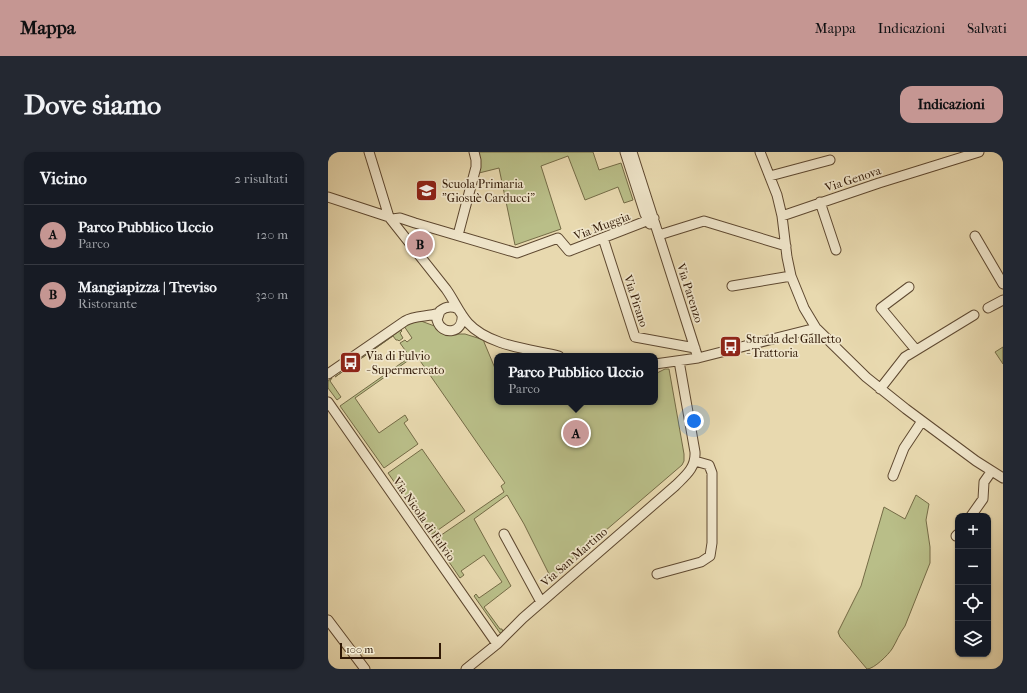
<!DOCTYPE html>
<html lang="it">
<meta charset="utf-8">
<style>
:root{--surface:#171b24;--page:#242831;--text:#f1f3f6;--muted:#9ea1a6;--line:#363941;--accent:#c59692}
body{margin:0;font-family:"IM FELL French Canon",serif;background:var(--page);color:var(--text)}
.controls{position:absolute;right:12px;bottom:12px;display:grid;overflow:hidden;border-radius:8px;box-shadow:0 1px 3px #0004}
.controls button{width:36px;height:36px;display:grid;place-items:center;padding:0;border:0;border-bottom:1px solid var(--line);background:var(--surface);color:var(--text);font:20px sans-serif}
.scale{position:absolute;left:12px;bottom:10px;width:101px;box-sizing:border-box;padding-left:4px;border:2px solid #301805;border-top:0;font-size:11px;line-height:14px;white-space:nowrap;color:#301805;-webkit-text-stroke:3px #f0e6cb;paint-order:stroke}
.you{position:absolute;left:366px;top:269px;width:14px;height:14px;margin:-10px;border:3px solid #fff;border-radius:50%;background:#1a73e8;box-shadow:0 0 0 6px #1a73e833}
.badge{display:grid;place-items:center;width:26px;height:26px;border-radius:50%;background:var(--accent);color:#111;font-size:13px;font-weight:700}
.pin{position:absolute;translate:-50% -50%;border:2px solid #fff;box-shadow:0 1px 4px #0006}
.popup{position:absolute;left:166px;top:201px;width:164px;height:52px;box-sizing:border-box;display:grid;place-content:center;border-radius:8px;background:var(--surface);filter:drop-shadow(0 1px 3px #0005);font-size:13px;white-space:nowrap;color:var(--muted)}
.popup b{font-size:15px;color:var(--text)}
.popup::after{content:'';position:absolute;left:50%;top:100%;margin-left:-8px;border:8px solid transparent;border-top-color:var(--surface)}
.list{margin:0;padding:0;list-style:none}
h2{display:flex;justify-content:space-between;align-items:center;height:52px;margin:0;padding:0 16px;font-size:17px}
h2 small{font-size:13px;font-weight:400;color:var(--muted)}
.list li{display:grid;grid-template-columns:26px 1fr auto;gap:12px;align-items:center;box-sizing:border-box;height:60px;padding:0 16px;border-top:1px solid var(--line)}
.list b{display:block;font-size:15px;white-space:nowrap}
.list p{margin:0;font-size:13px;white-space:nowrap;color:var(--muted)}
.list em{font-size:13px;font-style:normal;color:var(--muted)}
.icon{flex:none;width:22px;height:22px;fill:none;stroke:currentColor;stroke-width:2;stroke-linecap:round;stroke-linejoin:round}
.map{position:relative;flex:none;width:675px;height:517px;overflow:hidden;border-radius:12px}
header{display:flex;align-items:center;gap:24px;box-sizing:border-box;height:56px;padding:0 20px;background:var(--accent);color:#111}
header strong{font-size:19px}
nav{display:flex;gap:22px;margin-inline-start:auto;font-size:14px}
.intro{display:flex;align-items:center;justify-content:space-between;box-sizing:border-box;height:96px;padding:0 24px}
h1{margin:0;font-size:28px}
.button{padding:10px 18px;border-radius:12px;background:var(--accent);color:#111;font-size:14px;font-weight:700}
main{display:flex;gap:24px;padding:0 24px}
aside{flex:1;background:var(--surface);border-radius:12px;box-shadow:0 1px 3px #0004}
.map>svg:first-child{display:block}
.green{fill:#b9be88;stroke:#746b46}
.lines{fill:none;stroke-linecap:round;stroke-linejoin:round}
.minor-casing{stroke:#5e4830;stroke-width:11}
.minor{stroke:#f0e6cb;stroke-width:9}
.labels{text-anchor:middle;stroke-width:3.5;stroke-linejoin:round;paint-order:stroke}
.street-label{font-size:12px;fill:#301805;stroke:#f0e6cb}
.poi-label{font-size:12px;fill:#301805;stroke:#f0e6cb;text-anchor:start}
</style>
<header>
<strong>Mappa</strong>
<nav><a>Mappa</a><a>Indicazioni</a><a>Salvati</a></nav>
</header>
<div class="intro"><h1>Dove siamo</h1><a class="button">Indicazioni</a></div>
<main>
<aside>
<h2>Vicino<small>2 risultati</small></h2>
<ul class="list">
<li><span class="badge">A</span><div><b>Parco Pubblico Uccio</b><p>Parco</p></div><em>120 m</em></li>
<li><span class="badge">B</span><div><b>Mangiapizza | Treviso</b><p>Ristorante</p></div><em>320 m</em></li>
</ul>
</aside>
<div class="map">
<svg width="675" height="517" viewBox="0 0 675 517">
<rect width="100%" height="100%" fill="#e8d9af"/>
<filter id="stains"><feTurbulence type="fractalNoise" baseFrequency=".005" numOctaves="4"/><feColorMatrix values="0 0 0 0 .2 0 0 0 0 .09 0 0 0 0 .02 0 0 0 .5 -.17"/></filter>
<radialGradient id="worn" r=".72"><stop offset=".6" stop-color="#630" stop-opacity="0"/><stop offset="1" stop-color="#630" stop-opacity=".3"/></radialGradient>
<path class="green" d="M148 0H265L271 18 293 11 305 48 296 51 290 35 257 48 240 4 213 14 233 77 187 93 171 16 151 21Z
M93 169 128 182H137L156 188V190L169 221V250H327V222L337 217H341L356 302V309L354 313 242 409 241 414 224 428 196 372 179 343 146 367 183 434 156 455 172 477H174L175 480 172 481 146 444 148 442 151 446 174 430 156 403 133 419 136 423 132 426 106 388 176 340 173 334 177 331 88 203 27 246 51 281 77 263 80 268 76 271 90 292 56 316 12 254 82 205 72 191 77 188 79 190 84 186 76 174 82 170Z
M73 178 74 179 72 181 75 186 71 189 70 188H68L65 184 7 225Z
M675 195V212L667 200Z
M4 226 2 229 13 245 9 248 0 236V229Z
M94 297 137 359 103 383 60 321Z
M588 343 601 352 598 368 602 395V411L577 474C571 482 569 489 564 497 560 503 546 517 539 517L512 485 510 480 533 434 556 355 577 367Z"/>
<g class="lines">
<defs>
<path id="minor" d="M41 0 61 65 118 137C126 148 131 161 140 171 161 194 202 197 231 204
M297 0 317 62 322 72
M304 0 370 206
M432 0 449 43 454 64 459 105 463 124 476 156 488 176 538 225 578 257 648 309 675 326
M442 24 502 8
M0 45 61 65
M492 50 508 98
M454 64 551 31 651 0
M64 67 72 66 87 71 189 101 230 86 241 99 326 66
M130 83 148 15V8L146 0
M331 83 376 69 458 94
M647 84 675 132
M275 86 307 185 367 196
M404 134 463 124
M581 135 553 156 588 198
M660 156 675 148
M130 157C124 154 118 154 112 159L109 168C114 185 136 181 134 163
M327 212 370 206 488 176
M0 222 77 169C87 163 100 165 111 161
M552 237 577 205 646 163
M0 250 169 492
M565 324 576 296 594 269
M643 364 655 347 656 330 663 320
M176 382 213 450
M628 384 630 382
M329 422 373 410 382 404 384 391V321L381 313 367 309
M0 468 37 517
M138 517 169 492 195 466 347 334C357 324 368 316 367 300L351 209"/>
</defs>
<use href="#minor" class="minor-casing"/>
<use href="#minor" class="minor"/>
</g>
<defs>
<symbol id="school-square" viewBox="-11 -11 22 22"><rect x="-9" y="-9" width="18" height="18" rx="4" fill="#8f2418" stroke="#f0e6cb"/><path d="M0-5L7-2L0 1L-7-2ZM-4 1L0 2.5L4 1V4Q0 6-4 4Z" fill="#fff"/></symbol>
<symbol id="bus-square" viewBox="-11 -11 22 22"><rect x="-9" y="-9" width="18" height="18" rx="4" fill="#8f2418" stroke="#f0e6cb"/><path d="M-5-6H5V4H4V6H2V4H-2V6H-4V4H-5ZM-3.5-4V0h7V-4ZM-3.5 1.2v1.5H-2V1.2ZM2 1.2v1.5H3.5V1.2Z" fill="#fff"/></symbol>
</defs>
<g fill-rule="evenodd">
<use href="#school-square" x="86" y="26" width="25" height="25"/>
<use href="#bus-square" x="390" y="182" width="25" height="25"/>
<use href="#bus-square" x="10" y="198" width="25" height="25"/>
</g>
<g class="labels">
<g class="street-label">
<text transform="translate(525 27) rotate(-18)" y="4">Via Genova</text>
<text transform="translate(274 74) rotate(-21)" y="4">Via Muggia</text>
<text transform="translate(362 141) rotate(72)" y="4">Via Parenzo</text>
<text transform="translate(308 149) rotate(72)" y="4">Via Pirano</text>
<text transform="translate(96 367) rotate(55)" y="4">Via Nicola di Fulvio</text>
<text transform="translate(246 405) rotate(-41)" y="4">Via San Martino</text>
</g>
<g class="poi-label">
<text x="114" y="36">Scuola Primaria<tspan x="114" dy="14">"Giosuè Carducci"</tspan></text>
<text x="418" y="191">Strada del Galletto<tspan x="418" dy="14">- Trattoria</tspan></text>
<text x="38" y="208">Via di Fulvio<tspan x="38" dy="14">- Supermercato</tspan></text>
</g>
</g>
<rect width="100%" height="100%" filter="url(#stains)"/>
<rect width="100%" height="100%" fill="url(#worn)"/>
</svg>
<div class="controls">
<button>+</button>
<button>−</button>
<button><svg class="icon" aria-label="locate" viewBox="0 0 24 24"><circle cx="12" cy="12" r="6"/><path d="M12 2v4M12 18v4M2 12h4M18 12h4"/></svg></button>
<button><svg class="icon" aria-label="layers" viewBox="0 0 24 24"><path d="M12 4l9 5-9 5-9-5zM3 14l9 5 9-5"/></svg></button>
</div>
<div class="scale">100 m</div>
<div class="you"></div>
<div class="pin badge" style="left:248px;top:281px">A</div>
<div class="popup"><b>Parco Pubblico Uccio</b>Parco</div>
<div class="pin badge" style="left:92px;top:92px">B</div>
</div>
</main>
